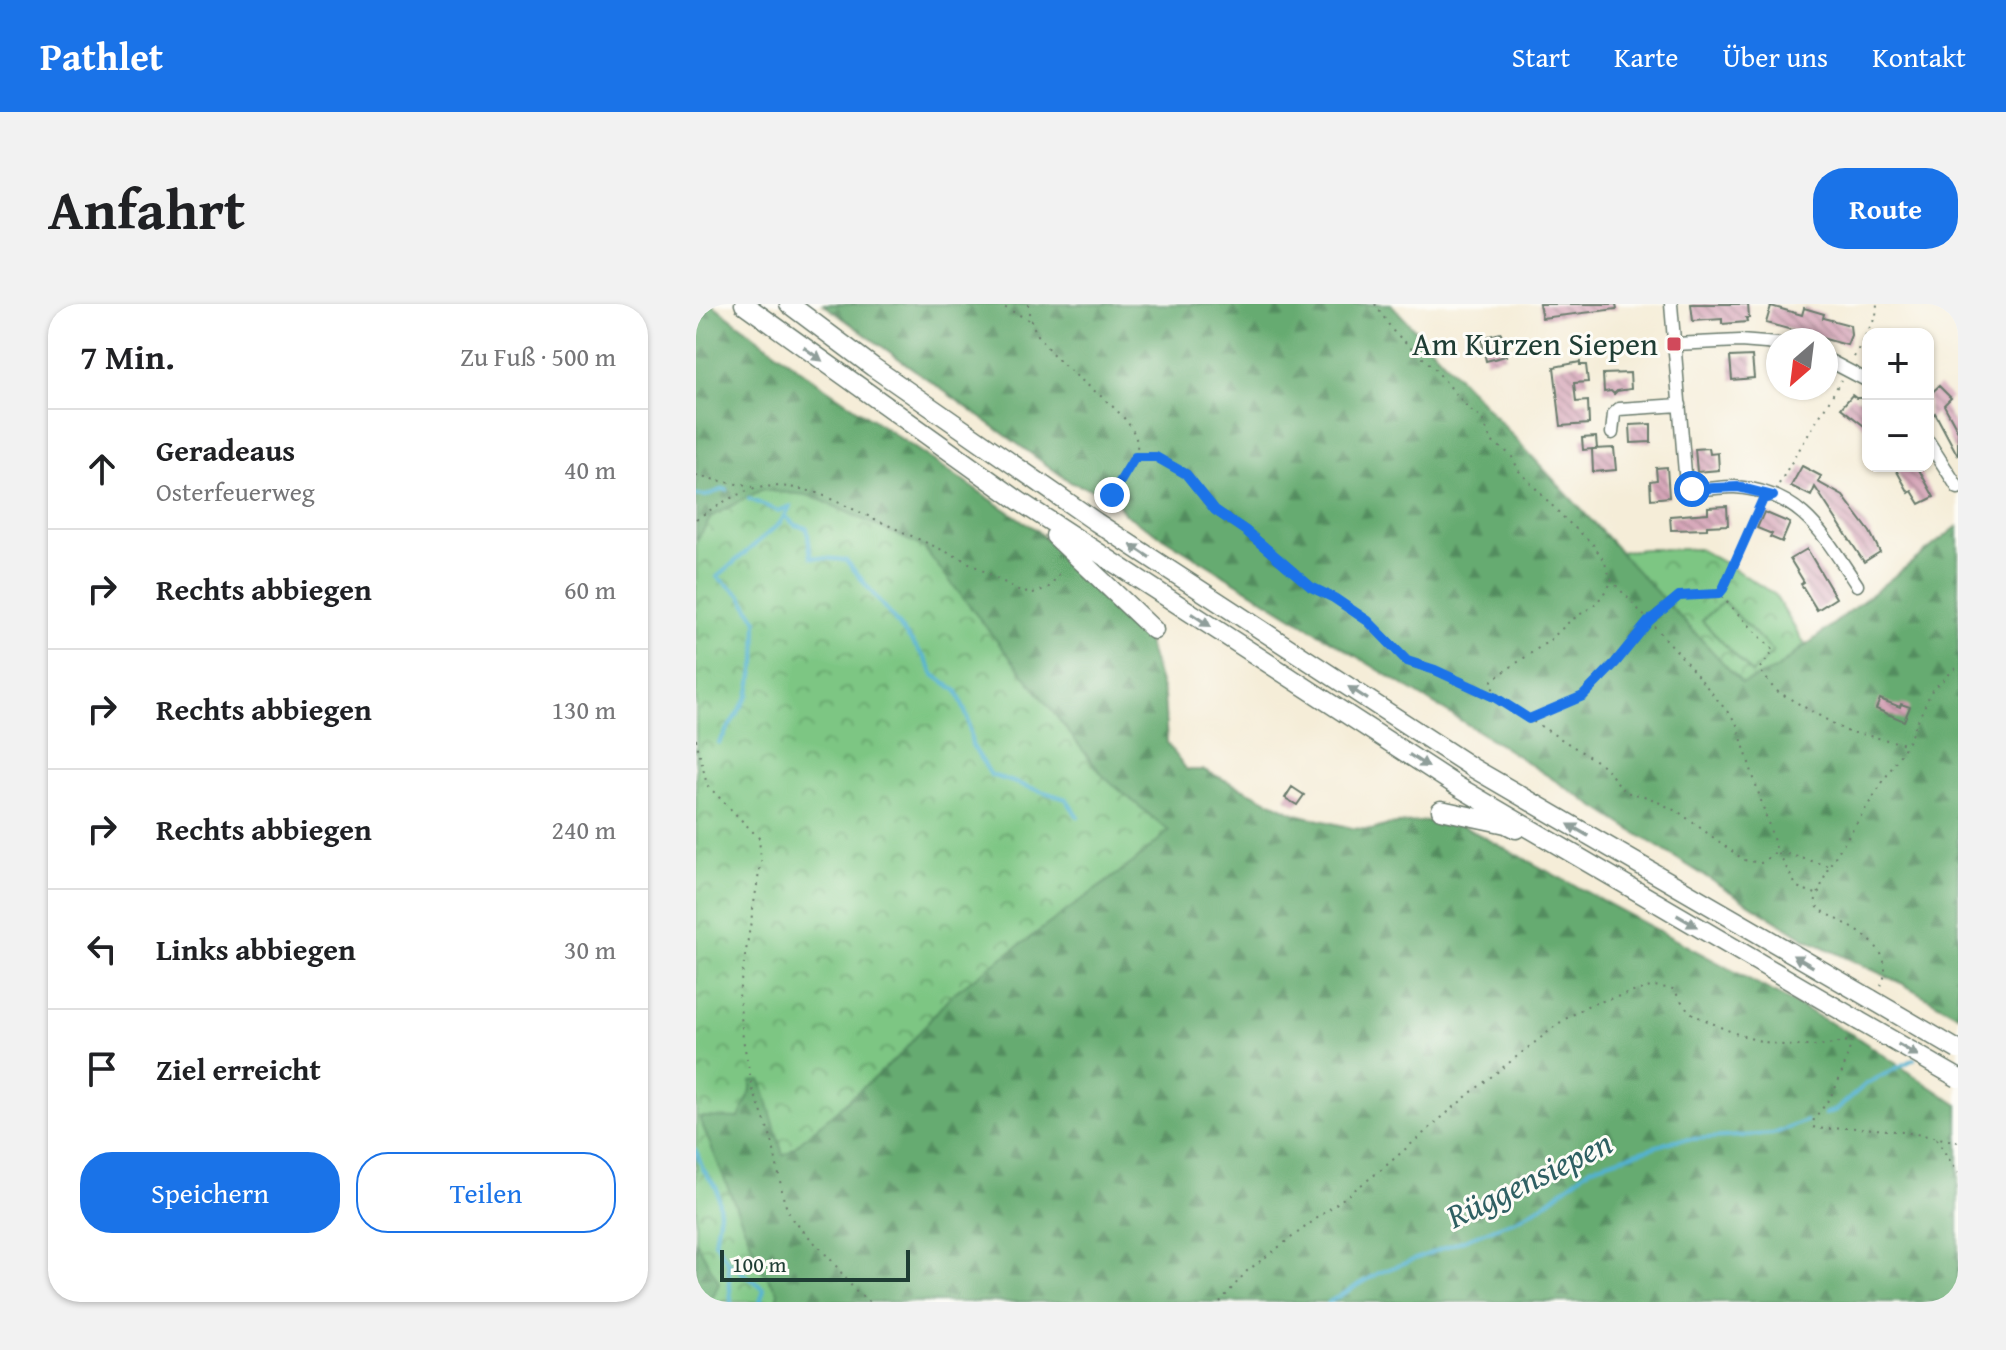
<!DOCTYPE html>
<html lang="de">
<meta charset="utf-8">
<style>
:root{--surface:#fff;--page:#f2f2f2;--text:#202124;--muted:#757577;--line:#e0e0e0;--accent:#1a73e8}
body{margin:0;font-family:"Gentium Book Plus",serif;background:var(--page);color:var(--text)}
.controls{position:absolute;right:24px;top:24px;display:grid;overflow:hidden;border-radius:16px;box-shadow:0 2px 6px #0004}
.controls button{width:72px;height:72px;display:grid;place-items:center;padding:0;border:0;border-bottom:2px solid var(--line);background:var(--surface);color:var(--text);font:40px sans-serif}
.compass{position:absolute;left:1070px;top:24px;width:72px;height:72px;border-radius:50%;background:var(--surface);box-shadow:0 2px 6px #0004;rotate:208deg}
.scale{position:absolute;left:24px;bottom:20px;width:190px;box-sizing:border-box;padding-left:8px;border:4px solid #1f3d34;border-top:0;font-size:22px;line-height:28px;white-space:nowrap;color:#1f3d34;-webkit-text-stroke:6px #fdfcf7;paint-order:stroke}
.stop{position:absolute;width:24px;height:24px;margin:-18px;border:6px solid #1a73e8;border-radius:50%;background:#fff}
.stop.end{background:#1a73e8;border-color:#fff;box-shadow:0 2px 8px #0008}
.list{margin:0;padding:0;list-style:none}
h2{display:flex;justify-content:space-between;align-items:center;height:104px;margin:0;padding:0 32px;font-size:34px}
h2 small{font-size:26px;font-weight:400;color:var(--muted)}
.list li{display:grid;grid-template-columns:52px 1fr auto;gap:24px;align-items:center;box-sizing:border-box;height:120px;padding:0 32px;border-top:2px solid var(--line)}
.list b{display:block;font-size:30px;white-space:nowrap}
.list p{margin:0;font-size:26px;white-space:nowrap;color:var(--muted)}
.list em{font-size:26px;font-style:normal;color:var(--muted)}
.actions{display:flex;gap:16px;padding:24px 32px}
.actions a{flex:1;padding:18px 0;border:2px solid var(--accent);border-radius:32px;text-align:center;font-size:28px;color:var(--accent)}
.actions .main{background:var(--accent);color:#fff}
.icon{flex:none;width:44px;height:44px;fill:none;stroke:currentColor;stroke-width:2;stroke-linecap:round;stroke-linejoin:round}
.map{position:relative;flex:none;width:1262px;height:998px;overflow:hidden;border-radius:32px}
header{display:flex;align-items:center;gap:48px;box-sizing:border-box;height:112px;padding:0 40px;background:var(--accent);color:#fff}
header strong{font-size:38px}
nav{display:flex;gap:44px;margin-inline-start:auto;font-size:28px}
.intro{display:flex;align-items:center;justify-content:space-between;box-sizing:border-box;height:192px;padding:0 48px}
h1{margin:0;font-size:56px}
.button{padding:20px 36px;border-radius:32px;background:var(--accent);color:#fff;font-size:28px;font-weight:700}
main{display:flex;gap:48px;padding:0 48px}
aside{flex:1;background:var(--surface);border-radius:32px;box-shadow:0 2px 6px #0004}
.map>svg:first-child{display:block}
.forest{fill:url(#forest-firs);stroke:#427452;stroke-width:2}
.park{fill:url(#park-crowns);stroke:#4e825c;stroke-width:2}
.garden{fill:#7dc683;stroke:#4e825c;stroke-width:2}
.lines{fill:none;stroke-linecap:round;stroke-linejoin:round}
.stream{stroke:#53b2d1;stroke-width:4}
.building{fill:url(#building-back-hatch)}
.minor-casing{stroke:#6a7b6d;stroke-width:15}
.highway-casing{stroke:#6a7b6d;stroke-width:21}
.path{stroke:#6a7b6d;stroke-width:2;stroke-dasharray:2 6;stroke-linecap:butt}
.minor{stroke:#fff;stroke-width:12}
.highway{stroke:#fff;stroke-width:18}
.highway-bridge-casing{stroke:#6a7b6d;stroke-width:21;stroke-linecap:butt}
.highway-bridge{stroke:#fff;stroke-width:18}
.oneway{fill:#8f9e9a}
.route{stroke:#1a73e8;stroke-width:10}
.poi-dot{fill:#d1495b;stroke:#fdfcf7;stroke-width:3}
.labels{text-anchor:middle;stroke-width:6;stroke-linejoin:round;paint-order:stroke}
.poi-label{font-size:32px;fill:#1f3d34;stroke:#fdfcf7;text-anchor:end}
.water-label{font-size:34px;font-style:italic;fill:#2f6063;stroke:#fdfcf7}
</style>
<header>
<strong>Pathlet</strong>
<nav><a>Start</a><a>Karte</a><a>Über uns</a><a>Kontakt</a></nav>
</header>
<div class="intro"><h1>Anfahrt</h1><a class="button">Route</a></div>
<main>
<aside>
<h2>7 Min.<small>Zu Fuß · 500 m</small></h2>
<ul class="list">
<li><svg class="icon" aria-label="ahead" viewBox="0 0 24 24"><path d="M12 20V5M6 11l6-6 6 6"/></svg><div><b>Geradeaus</b><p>Osterfeuerweg</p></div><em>40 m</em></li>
<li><svg class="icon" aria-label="right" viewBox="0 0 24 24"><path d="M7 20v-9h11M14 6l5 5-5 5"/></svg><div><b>Rechts abbiegen</b></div><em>60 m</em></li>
<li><svg class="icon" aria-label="right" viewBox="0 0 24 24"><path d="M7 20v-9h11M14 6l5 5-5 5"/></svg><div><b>Rechts abbiegen</b></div><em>130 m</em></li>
<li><svg class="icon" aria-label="right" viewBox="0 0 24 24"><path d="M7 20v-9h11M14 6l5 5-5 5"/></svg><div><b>Rechts abbiegen</b></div><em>240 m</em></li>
<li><svg class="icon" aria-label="left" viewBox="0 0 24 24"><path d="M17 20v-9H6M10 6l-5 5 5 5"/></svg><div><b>Links abbiegen</b></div><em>30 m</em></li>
<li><svg class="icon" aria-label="arrive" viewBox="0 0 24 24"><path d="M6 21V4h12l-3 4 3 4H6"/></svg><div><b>Ziel erreicht</b></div></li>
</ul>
<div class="actions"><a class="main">Speichern</a><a>Teilen</a></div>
</aside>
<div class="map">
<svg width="1262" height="998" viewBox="0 0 1262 998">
<defs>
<pattern id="forest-firs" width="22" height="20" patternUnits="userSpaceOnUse" patternTransform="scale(2)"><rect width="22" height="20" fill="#66ab71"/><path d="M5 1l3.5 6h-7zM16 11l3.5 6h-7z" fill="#538c5e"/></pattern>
<pattern id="park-crowns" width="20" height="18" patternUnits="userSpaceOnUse" patternTransform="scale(2)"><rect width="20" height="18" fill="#7dc683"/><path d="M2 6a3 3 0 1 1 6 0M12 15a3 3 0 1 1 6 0" fill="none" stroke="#66a26c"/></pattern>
<pattern id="building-back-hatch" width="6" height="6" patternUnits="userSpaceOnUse" patternTransform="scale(2)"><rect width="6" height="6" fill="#d6a5b8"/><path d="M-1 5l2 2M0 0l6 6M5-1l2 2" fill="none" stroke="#ad8896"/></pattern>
</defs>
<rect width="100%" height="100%" fill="#fdfcf7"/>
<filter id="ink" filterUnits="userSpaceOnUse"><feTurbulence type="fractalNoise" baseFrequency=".0125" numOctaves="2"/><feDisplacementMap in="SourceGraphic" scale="16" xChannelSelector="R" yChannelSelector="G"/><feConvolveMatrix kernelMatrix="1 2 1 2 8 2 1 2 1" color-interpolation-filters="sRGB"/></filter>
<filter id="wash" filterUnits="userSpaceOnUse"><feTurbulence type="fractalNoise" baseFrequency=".006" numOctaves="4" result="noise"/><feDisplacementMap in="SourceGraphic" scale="32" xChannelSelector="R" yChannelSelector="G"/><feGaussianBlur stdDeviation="1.8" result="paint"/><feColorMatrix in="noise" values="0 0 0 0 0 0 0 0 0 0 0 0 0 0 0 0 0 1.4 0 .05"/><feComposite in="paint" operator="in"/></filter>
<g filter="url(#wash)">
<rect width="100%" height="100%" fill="#f5edd8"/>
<path class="forest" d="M0 0H16L118 76 340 226 424 303 449 331 468 392 471 439 491 466H508L600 510 656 524 676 526 692 521 754 515 1159 732 1262 801V998H0Z
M127 0H695L942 267 1079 366 1262 222V711L1205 679 1110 635 935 526 803 440 429 210 416 191 376 179Z"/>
<path class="park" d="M65 186 111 191 127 197 227 243 408 473 473 527 439 557 255 691 205 750 94 847 87 851 65 776 55 777V787L43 814 3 813 66 966 82 987 81 998H15L23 979 0 937V237L16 212Z
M948 245H1003L1030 260 1078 290 1109 341 1079 366 1046 379 923 248Z"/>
<path class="garden" d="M1027 297 1077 348 1056 369 1006 317Z"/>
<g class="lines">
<path class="stream" d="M0 191 10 192 27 185 31 186
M53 195 82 207 93 203
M89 212 99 221 111 224 115 253 150 256 228 353 238 371 261 387 272 415 276 441 295 471 370 495 382 513
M23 439 52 392 60 358 61 317 45 291 21 273 84 219 95 202
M1129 810 1140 806 1170 780 1218 755
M0 846 7 865 21 885 24 908 19 938 32 958 68 985 64 998
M32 958 35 998
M633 998 683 969 822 915 847 901 896 863 980 836 1077 830 1110 817"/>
</g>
<g id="blocks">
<path class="building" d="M843 0H920L921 5 846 14Z
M995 0H1052L1053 14H1050L1051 18 1026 20V15L997 17Z
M1075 2 1106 11 1108 4 1128 10 1127 14 1154 21 1155 31 1151 41 1070 19Z
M805 29 810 52 790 57 785 34Z
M1056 52 1058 74 1036 76 1034 53Z
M884 58V61H890L892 78 878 79 880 98 892 97 893 120 865 122 858 63Z
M934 69 935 85 921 87 918 90 915 87 908 88 907 70Z
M1243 82 1255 94 1248 101 1262 127V152L1239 109 1232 116V92Z
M1156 91 1160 94H1167L1168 101 1172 105V125L1145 104Z
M955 120V138L935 139 934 121Z
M900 133 901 145H897L918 144 920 166 897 168 896 145 887 146 886 134Z
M1013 144 1014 150 1022 149 1023 166 1001 168 999 145Z
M1106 162 1125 172 1122 178 1147 192 1174 228 1184 248 1168 258 1119 183 1115 192 1095 182Z
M1198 162H1221L1238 193 1224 200 1216 187 1213 189Z
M971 163 973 193 955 195 954 177 961 176 960 164Z
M1031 202 1032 221 1011 222V225L975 226 974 212 1012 209V203Z
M1068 208 1094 219 1086 238 1074 233 1076 230 1061 224Z
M1111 245 1140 294 1121 306 1105 280 1108 278 1094 255Z
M1184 395 1204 403 1205 400 1214 403 1208 417 1180 405Z
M596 483 608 491 601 501 589 494Z"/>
</g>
</g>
<g filter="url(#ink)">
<use href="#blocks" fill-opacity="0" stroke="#6a7b6d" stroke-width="2"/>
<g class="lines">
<defs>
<path id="minor" d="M975 0 990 181C1002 189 1024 182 1039 183 1107 188 1128 232 1161 281
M978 40 1044 37 1082 40
M1130 55 1172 77
M916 129 918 110 923 105 984 101
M1232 137 1262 184"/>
<path id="highway" d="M48 0 323 197 761 482 1163 717
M93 0 177 63 400 218 777 464 1175 695
M359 232 458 326
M745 506 810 520 820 525"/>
</defs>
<use href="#minor" class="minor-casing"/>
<use href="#highway" class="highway-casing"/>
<path class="path" d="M302 0 333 16
M332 0C334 67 459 103 439 154 434 166 423 179 416 191
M679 0 697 27 738 64 773 105 786 114 795 137 815 151 823 167 870 216 896 239 908 257 916 277 980 346 1040 418 1081 547 1101 583 1120 590
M1158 53 1180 12 1181 0
M439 153H460L490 170 519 206 550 227 615 283 638 294 672 317 711 357 739 366 800 394 908 462 929 488 952 493 984 509 1048 556 1065 559 1081 547 1133 562
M0 172 56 183
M1083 180C1103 144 1125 112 1145 76
M0 215C47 185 68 173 124 190L266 255 322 286 337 289 352 284 365 268
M1024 289 1064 201
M807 398 796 383V376L854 336 874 317 900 300 916 278
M834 415 887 392 919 359 953 317 983 292 1023 290 1078 347 1063 365 1079 386 1150 427 1210 440
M0 435 11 481 63 534 65 557 43 689 47 735 57 786 76 836 88 897 95 914 136 957 162 990 174 998
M1185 682C1204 641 1151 622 1123 605L1119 598 1133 562 1211 440 1236 386 1262 362
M1156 737C1147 767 1140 791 1118 814L1117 823C1131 827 1147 823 1161 824 1195 825 1229 831 1262 838
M1240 835 1262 869
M524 998 551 967 685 866 772 791 866 717 893 701 958 682 977 685C983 693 989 704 997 710 1003 714 1013 717 1020 721 1064 742 1109 748 1156 736"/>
<use href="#minor" class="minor"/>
<use href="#highway" class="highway"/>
<defs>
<path id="highway-bridge" d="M1175 695 1262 746
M1163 717 1262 774"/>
</defs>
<use href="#highway-bridge" class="highway-bridge-casing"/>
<use href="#highway-bridge" class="highway-bridge"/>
</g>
<defs><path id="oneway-solid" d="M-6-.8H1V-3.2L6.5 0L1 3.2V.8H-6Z" transform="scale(2)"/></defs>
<g class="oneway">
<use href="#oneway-solid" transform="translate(117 50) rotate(36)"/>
<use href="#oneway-solid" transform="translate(444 247) rotate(-147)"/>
<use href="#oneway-solid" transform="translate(505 316) rotate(33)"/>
<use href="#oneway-solid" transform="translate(662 389) rotate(-147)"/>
<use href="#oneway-solid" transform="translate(723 457) rotate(33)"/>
<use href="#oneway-solid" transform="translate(882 526) rotate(-150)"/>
<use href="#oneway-solid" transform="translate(991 617) rotate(30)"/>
<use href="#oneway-solid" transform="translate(1107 657) rotate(-150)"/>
<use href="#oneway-solid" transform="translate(1212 746) rotate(30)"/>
</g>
</g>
<g class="lines" filter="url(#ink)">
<path class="route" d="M416 191 439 153H460L490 170 519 206 550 227 615 283 638 294 672 317 711 357 739 366 800 394 833 415 887 392 919 359 953 317 983 292 1023 290 1027 285 1067 195 1077 192 1042 183 996 185"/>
</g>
<rect class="poi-dot" x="970" y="32" width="16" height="16" rx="4"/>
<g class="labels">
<g class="poi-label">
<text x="962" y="51">Am Kurzen Siepen</text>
</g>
<g class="water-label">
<text transform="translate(833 875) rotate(-26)" y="12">Rüggensiepen</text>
</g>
</g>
</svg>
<div class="controls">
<button>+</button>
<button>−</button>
</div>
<svg class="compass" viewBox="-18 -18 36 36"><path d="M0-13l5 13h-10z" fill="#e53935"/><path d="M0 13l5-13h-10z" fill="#757577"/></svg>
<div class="scale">100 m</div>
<div class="stop" style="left:996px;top:185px"></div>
<div class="stop end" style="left:416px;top:191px"></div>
</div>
</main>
